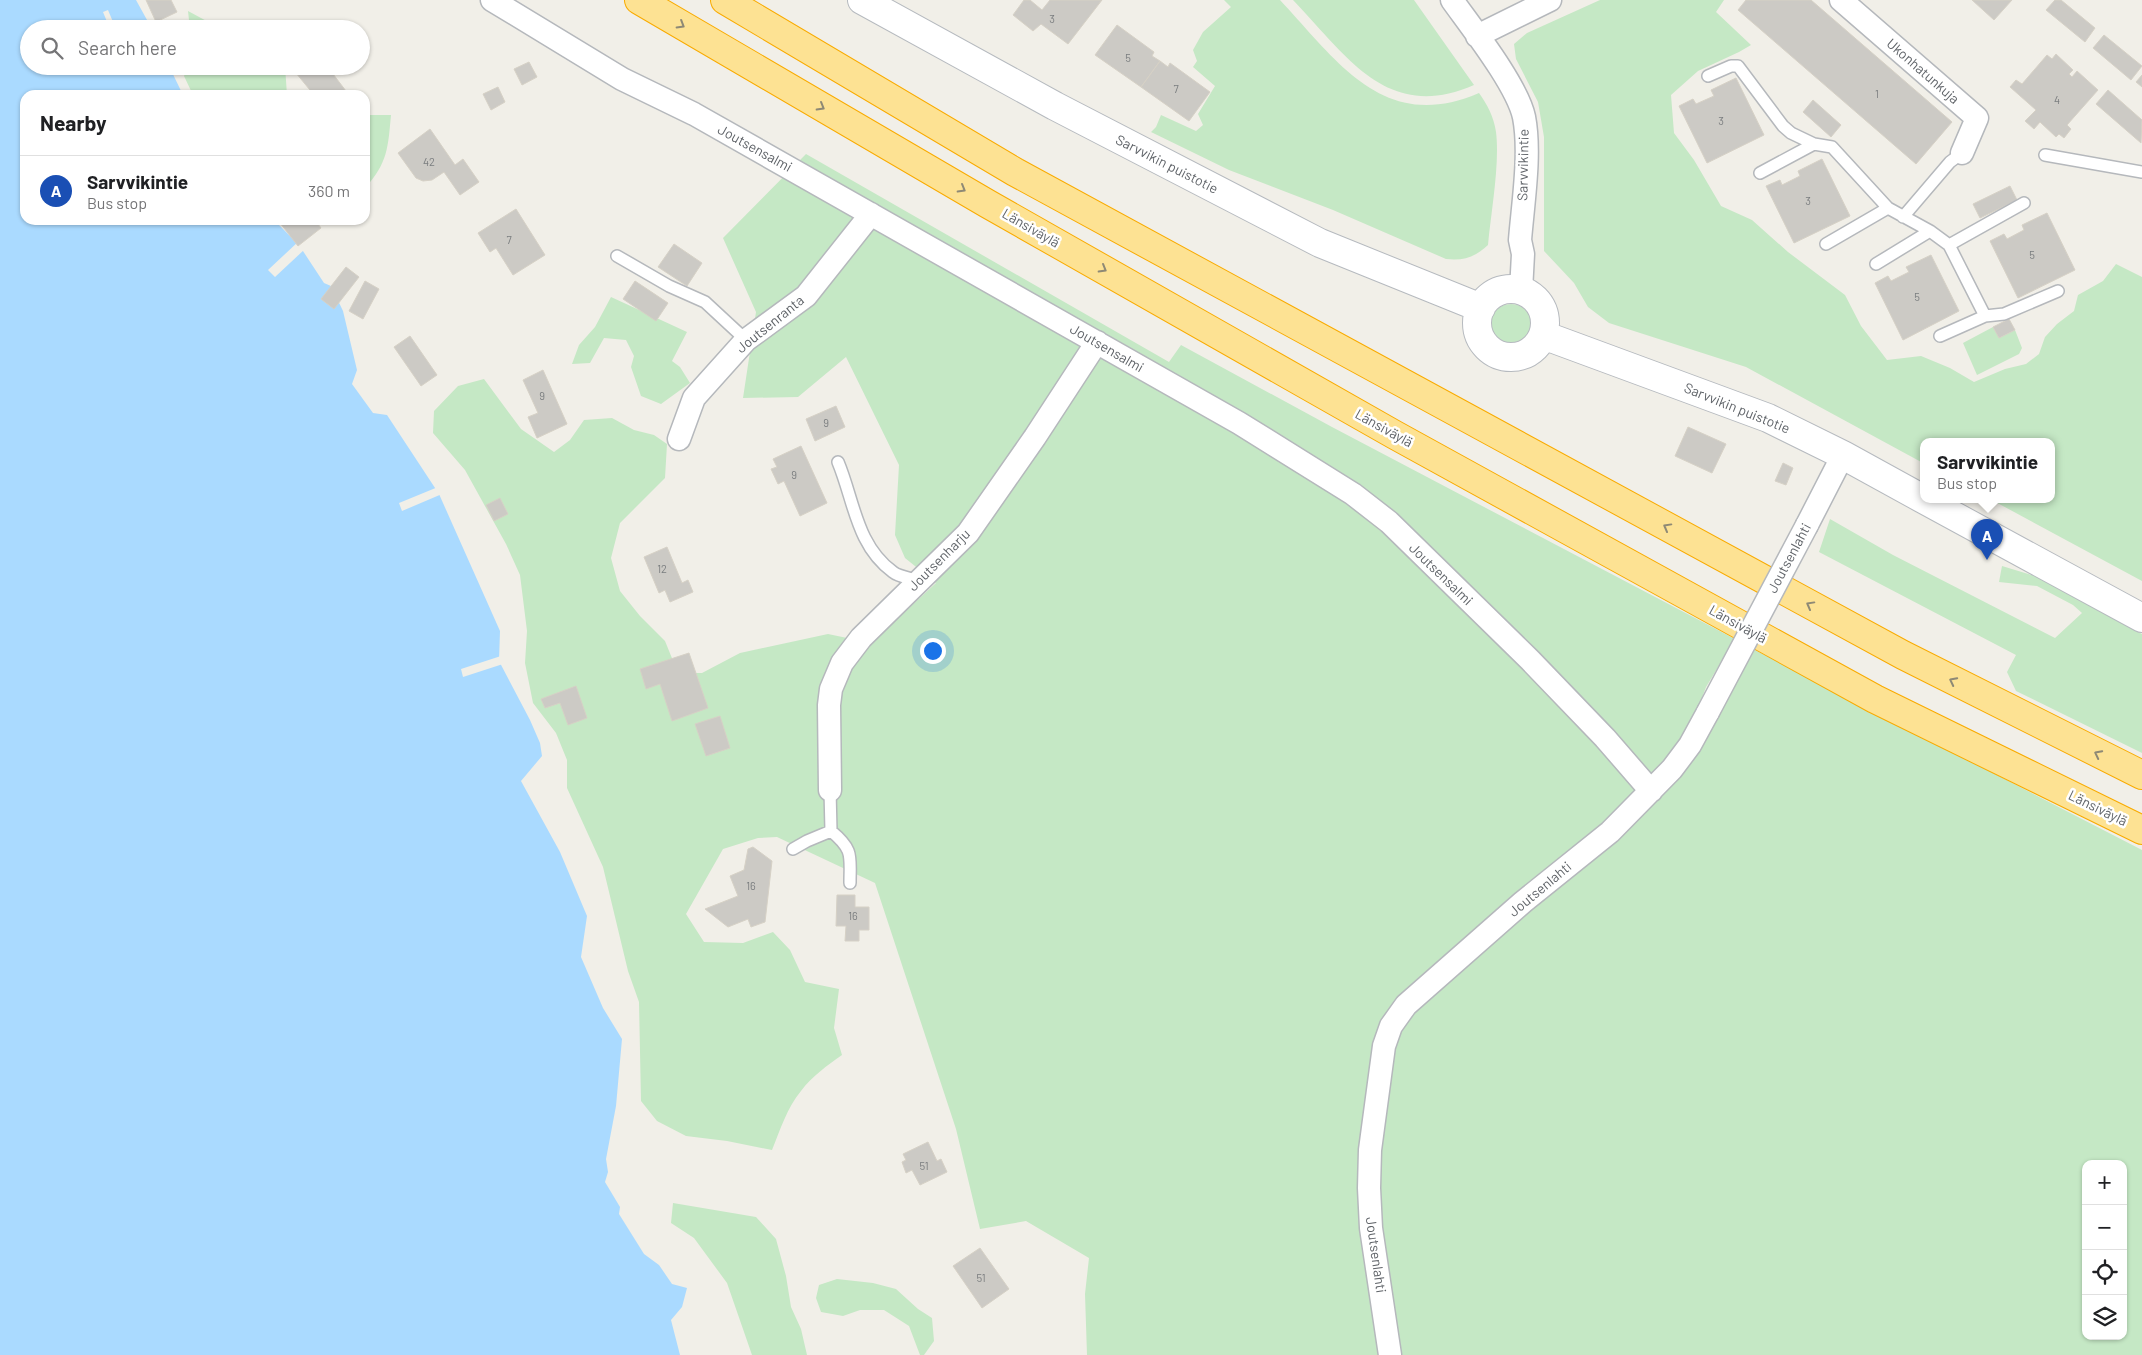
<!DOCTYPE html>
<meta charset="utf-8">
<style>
:root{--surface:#fff;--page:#f6f6f6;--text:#202124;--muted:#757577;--line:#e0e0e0;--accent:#ea4335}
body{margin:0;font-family:Barlow,sans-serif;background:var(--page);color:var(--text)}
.controls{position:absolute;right:15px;bottom:15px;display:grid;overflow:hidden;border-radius:10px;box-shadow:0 1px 4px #0004}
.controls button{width:45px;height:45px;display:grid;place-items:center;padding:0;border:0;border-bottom:1px solid var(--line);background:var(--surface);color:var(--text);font:25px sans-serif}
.you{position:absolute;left:932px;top:650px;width:18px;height:18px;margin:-12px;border:4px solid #fff;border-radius:50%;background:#1a73e8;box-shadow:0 0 0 8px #1a73e833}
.badge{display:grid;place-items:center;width:32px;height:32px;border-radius:50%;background:var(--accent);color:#fff;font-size:16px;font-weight:700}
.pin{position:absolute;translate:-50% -41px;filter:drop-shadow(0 1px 2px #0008)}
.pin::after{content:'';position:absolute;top:26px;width:18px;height:15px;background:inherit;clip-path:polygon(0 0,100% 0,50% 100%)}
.popup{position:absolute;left:1920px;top:438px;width:135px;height:65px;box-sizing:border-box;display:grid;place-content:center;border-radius:10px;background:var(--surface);filter:drop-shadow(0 1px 4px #0005);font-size:16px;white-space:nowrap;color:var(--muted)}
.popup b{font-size:19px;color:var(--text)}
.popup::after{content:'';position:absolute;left:50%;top:100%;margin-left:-10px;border:10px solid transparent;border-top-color:var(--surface)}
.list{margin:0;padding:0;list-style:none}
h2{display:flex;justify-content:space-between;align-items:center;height:65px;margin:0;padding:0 20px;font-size:21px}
h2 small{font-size:16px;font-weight:400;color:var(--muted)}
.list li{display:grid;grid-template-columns:32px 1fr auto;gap:15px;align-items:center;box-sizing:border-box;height:70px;padding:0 20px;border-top:1px solid var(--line)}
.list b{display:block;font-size:19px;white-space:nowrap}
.list p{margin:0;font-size:16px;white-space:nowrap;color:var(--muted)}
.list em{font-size:16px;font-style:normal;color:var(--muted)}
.icon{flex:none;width:28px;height:28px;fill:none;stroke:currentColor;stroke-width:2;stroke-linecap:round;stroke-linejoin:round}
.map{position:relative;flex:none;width:2142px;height:1355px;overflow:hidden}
.search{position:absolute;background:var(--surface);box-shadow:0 1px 4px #0004;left:20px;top:20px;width:350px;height:55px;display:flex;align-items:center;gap:12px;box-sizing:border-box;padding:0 18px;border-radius:28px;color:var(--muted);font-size:19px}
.panel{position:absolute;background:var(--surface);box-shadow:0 1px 4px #0004;left:20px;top:90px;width:350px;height:135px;border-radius:15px}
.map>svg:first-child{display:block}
.green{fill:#c5e8c5;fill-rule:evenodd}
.water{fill:#aadaff}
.pier{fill:#f1efe8}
.building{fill:#cccac5;stroke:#d6d1c6}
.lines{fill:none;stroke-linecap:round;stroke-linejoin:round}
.service-casing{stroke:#b5b8bc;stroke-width:14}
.minor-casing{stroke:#b5b8bc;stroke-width:25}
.secondary-casing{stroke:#b6babf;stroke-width:30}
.motorway-casing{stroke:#f9ab00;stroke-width:30}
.service{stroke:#fff;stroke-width:11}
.minor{stroke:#fff;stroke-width:22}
.secondary{stroke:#fff;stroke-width:28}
.motorway{stroke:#fde293;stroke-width:28}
.minor-bridge-casing{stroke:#b5b8bc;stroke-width:25;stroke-linecap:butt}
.minor-bridge{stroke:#fff;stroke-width:22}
.oneway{stroke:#8e8975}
.labels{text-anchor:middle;stroke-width:5;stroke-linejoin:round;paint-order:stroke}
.number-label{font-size:11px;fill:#7a7d7f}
.street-label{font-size:14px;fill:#5f6368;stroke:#fff}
</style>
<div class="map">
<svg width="2142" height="1355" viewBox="0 0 2142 1355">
<rect width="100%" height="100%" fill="#f1efe8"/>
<path class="green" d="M1224 0H1280C1338 62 1384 134 1479 93 1487 104 1494 117 1496 132 1500 164 1491 212 1488 245 1475 257 1464 261 1446 259L1333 210 1229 170 1151 132 1156 127 1161 115 1196 131 1203 125 1198 114 1215 86 1193 67 1197 61 1193 50 1203 32 1231 7Z
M1293 0H1414L1474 85C1387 123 1347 56 1293 0Z
M1600 0H1724L1716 12 1751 45 1739 52 1698 71 1671 95 1674 133 1694 160 1721 206 1752 220 1788 252 1845 295 1861 326 1887 360 1921 356 1950 368 1974 382 2005 369 2026 364 2039 354 2045 337 2057 324 2074 311 2078 295 2103 281 2116 264 2142 277V581L1990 499H2051V441H1923V463L1746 367 1609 323 1588 307 1574 283 1544 251V137L1538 102 1516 59 1514 44 1527 33Z
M188 11 214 25 235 29H190Z
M189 66H285L287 95H193L184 76Z
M368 115H391C388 147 388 163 365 188V117Z
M806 154 1169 362 1181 345 1332 427 1735 639 1706 687 1699 706 1753 649 2142 850V1355H1087L1085 1294 1089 1258 1026 1221 980 1229 956 1129 875 883 777 837 758 838 723 849 686 914 704 942 743 943 773 932 790 950 805 982 839 989 834 1028 842 1055C828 1065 812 1076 801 1091 787 1108 780 1130 772 1150L727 1141 686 1136 657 1121 641 1101 639 1002 628 971 603 867 567 788V760L556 733 533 703 525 663 527 631 520 575 506 544 465 470 433 433 434 411 458 386 484 379 521 429 554 452 570 440 584 420 612 418 634 430 654 435 667 444 665 478 620 523 611 558 620 591 640 616 665 641 678 673H702L740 653 828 634 871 643 936 583 905 558 895 535 899 465 846 357 798 397 743 398 756 312 723 238ZM2086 1164H2123V1336H2086Z
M611 297 687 332 672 361 680 367 690 383 661 404 641 396 631 367 634 356 626 340 604 338 590 363 572 364 579 345 595 327Z
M1490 325a21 21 0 1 1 42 0a21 21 0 1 1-42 0Z
M1993 327 1999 338 2015 330 2022 348 2019 354 1977 375 1963 343Z
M1830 519 1893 555 2055 638 2082 613 2073 605 2037 586 1999 582 2002 566 2038 577 2142 634V753L2016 691 2007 672 2016 655 1819 552Z
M673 1203 756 1217 776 1239 786 1276 791 1307 801 1329 807 1355H752L727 1283 694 1238 671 1223Z
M837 1279 873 1283 896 1289 918 1309 932 1318 934 1341 924 1355H920L909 1326 884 1310H860L843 1316 821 1312 816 1298 819 1285Z"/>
<path class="water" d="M0 0H136L152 29H29V66H169L183 95H25V220H274L299 245 324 283 331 286 343 311 357 370 352 384 373 413 387 415 439 494 500 631 499 661 530 720 540 743 542 756 521 781 560 852 587 916 581 957 603 1008 622 1039 616 1106 606 1159 608 1172 605 1182 620 1207 619 1214 644 1254 659 1265 672 1284 687 1288 682 1307 671 1320 680 1355H0Z"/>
<path class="pier" d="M108 10 116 29H110L103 12Z
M299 241 305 249 275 277 268 270Z
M438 487 442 494 402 511 399 503Z
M501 656 503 664 463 677 461 669Z"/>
<path class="building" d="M146 0H171L177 12 156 22Z
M1024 0H1030L1042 10 1050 0H1102L1068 44 1041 24 1033 31 1013 15Z
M1746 0H1811L1952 122 1916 164 1738 10Z
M1972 0H2012L1994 20Z
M2055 0H2061L2095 28 2085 42 2046 10Z
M1117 25 1154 52 1152 56 1160 61 1141 87 1095 55Z
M2104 35 2142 66 2131 80 2093 48Z
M2056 54 2073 70 2069 74 2072 77 2077 71 2098 90 2067 125 2071 129 2064 138 2059 134 2056 137 2040 122 2034 129 2025 121 2036 110 2010 87 2016 80 2022 84 2047 55 2052 59Z
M1160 61 1168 67 1170 63 1210 92 1189 121 1141 87Z
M529 62 537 77 522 85 514 69Z
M305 66H327L349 95H314L296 73Z
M2142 75V87L2136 82Z
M1736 78 1764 135 1707 163 1679 106 1693 99 1696 104 1714 96 1711 90Z
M498 87 505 102 491 110 483 94Z
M2108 90 2142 120 2141 143 2096 104Z
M1813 100 1841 125 1831 137 1803 112Z
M430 129 455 165 463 159 479 182 460 195 444 172 432 180 423 181 416 178 398 153Z
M1822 159 1850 216 1794 243 1766 186 1780 180 1782 185 1800 176 1798 171Z
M2010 186 2017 200 1980 218 1973 204Z
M516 209 545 255 513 275 496 248 490 252 478 233Z
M2047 213 2075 270 2018 298 1990 241 2004 234 2007 239 2024 230 2022 225Z
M284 220H315L321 228 298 246 280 223Z
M674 244 702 263 687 286 658 267Z
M1931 255 1959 311 1903 340 1875 283 1888 276 1891 281 1909 272 1906 267Z
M346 267 359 277 334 309 321 299Z
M365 281 379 289 363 319 349 311Z
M635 281 668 303 656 321 623 299Z
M2009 319 2015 330 1999 338 1993 327Z
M410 336 437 375 421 386 394 347Z
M543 370 567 424 537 438 528 417 538 413 523 380Z
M836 406 845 427 815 441 806 419Z
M1688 427 1726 444 1712 473 1675 456Z
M801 446 827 503 800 516 784 481 778 484 771 469 777 467 773 459Z
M1783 463 1793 468 1786 485 1775 481Z
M500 498 508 514 494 521 486 505Z
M667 547 682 583 688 580 693 592 670 602 665 590 659 593 644 557Z
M689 653 708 708 672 721 660 684 646 689 640 669Z
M576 686 587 718 568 725 560 703 545 708 541 699Z
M720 716 730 748 706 756 695 724Z
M753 847 772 861 765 922 751 927 748 919 728 927 705 909 738 896 730 876 744 870 748 849Z
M837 895H855V907H869V930H859V941H845L846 926H836Z
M928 1142 937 1161 941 1159 947 1172 920 1185 912 1170 906 1173 902 1162 906 1160 903 1154Z
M980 1248 1009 1289 982 1308 953 1266Z"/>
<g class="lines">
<defs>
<path id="service" d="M1708 76 1731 66H1738L1783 126 1791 133 1814 144 1832 147 1888 208 1930 231 1949 245 2024 203
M2045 155 2142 172
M1760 173 1814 144
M1903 217 1950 162 1962 153
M1826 244 1888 208
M617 256 669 286 705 302 746 340
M1876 264 1930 231
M1985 316 2004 314 2058 291
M1940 336 1985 316 1949 245
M838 462C854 500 856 545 893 572 899 577 911 578 919 581
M830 790 831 831C854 850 850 856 850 883
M793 849 807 841 831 831"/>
<path id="minor" d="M492 0 622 79 694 114 1239 423 1353 494 1389 522 1530 660 1605 738 1651 791
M1452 0C1472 28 1517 85 1524 117 1531 153 1523 203 1520 240L1523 254 1521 291
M1841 0 1977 118 1962 153
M1477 36 1550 0
M679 439 694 398 746 340 806 296 871 214
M1807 525 1843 455
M830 790 829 705 831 689 842 663 861 638 968 533 1035 437 1097 342
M1390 1355 1371 1228 1369 1188 1370 1150 1384 1046 1391 1026 1406 1005 1523 902 1610 832 1672 769 1690 745 1708 712"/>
<path id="secondary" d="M862 0 1055 106 1320 243 1481 308
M1477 323a34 34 0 1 1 68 0a34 34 0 1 1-68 0Z
M1543 335 1768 418 1843 455 1923 499
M1923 499 2142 618"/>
<path id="motorway" d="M639 0 988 204 1395 435 1875 699 2142 830
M725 0 1015 172 1903 655 2142 775"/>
</defs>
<use href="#service" class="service-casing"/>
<use href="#minor" class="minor-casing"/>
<use href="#secondary" class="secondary-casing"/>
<use href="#motorway" class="motorway-casing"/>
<use href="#service" class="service"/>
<use href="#minor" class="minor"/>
<use href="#secondary" class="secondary"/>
<use href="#motorway" class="motorway"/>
<defs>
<path id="minor-bridge" d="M1708 712 1807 525"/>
</defs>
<use href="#minor-bridge" class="minor-bridge-casing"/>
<use href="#minor-bridge" class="minor-bridge"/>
</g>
<defs><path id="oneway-chevron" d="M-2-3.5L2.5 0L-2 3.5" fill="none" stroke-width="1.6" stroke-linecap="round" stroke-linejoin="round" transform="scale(1.25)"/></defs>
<g class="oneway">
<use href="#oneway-chevron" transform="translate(681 25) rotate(31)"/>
<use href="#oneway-chevron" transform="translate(821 107) rotate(30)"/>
<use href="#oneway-chevron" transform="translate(962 189) rotate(30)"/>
<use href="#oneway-chevron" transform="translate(1103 269) rotate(30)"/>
<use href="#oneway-chevron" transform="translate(1667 527) rotate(-151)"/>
<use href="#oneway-chevron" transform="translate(1810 605) rotate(-151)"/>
<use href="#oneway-chevron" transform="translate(1953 681) rotate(-153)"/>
<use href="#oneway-chevron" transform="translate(2098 754) rotate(-153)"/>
</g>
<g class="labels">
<g class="number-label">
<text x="1052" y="23">3</text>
<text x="1128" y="62">5</text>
<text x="1176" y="93">7</text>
<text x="1877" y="98">1</text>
<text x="2057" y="104">4</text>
<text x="1721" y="125">3</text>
<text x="429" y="166">42</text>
<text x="1808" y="205">3</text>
<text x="509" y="244">7</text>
<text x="2032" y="259">5</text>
<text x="1917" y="301">5</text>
<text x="542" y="400">9</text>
<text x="826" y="427">9</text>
<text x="794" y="479">9</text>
<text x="662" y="573">12</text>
<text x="751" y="890">16</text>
<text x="853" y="920">16</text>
<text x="924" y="1170">51</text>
<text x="981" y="1282">51</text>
</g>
<g class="street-label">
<text transform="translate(1923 71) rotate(41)" y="5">Ukonhatunkuja</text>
<text transform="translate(755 148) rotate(29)" y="5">Joutsensalmi</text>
<text transform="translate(1167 164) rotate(27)" y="5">Sarvvikin puistotie</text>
<text transform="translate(1523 165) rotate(-89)" y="5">Sarvvikintie</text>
<text transform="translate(1031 228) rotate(30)" y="5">Länsiväylä</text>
<text transform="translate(770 324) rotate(-39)" y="5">Joutsenranta</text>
<text transform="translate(1107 348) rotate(30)" y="5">Joutsensalmi</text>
<text transform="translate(1737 408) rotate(22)" y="5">Sarvvikin puistotie</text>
<text transform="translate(1384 428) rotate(29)" y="5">Länsiväylä</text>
<text transform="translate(1789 558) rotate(-62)" y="5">Joutsenlahti</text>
<text transform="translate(939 560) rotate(-45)" y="5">Joutsenharju</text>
<text transform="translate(1441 574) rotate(44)" y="5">Joutsensalmi</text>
<text transform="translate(1738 624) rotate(29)" y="5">Länsiväylä</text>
<text transform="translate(2098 808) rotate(26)" y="5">Länsiväylä</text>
<text transform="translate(1540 889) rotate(-40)" y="5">Joutsenlahti</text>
<text transform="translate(1376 1255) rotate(82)" y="5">Joutsenlahti</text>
</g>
</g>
</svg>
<div class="controls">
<button>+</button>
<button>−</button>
<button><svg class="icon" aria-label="locate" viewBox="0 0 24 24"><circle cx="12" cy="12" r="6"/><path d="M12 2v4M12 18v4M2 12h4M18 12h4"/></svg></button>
<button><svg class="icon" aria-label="layers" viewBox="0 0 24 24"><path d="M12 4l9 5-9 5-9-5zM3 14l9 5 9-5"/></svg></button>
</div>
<div class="you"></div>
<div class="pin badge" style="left:1987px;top:560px;background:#1a4fb4">A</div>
<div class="popup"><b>Sarvvikintie</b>Bus stop</div>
<div class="search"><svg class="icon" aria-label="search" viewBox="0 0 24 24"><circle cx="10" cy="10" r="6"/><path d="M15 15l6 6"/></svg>Search here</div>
<section class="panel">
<h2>Nearby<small></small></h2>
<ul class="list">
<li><span class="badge" style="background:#1a4fb4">A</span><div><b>Sarvvikintie</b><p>Bus stop</p></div><em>360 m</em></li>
</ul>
</section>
</div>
